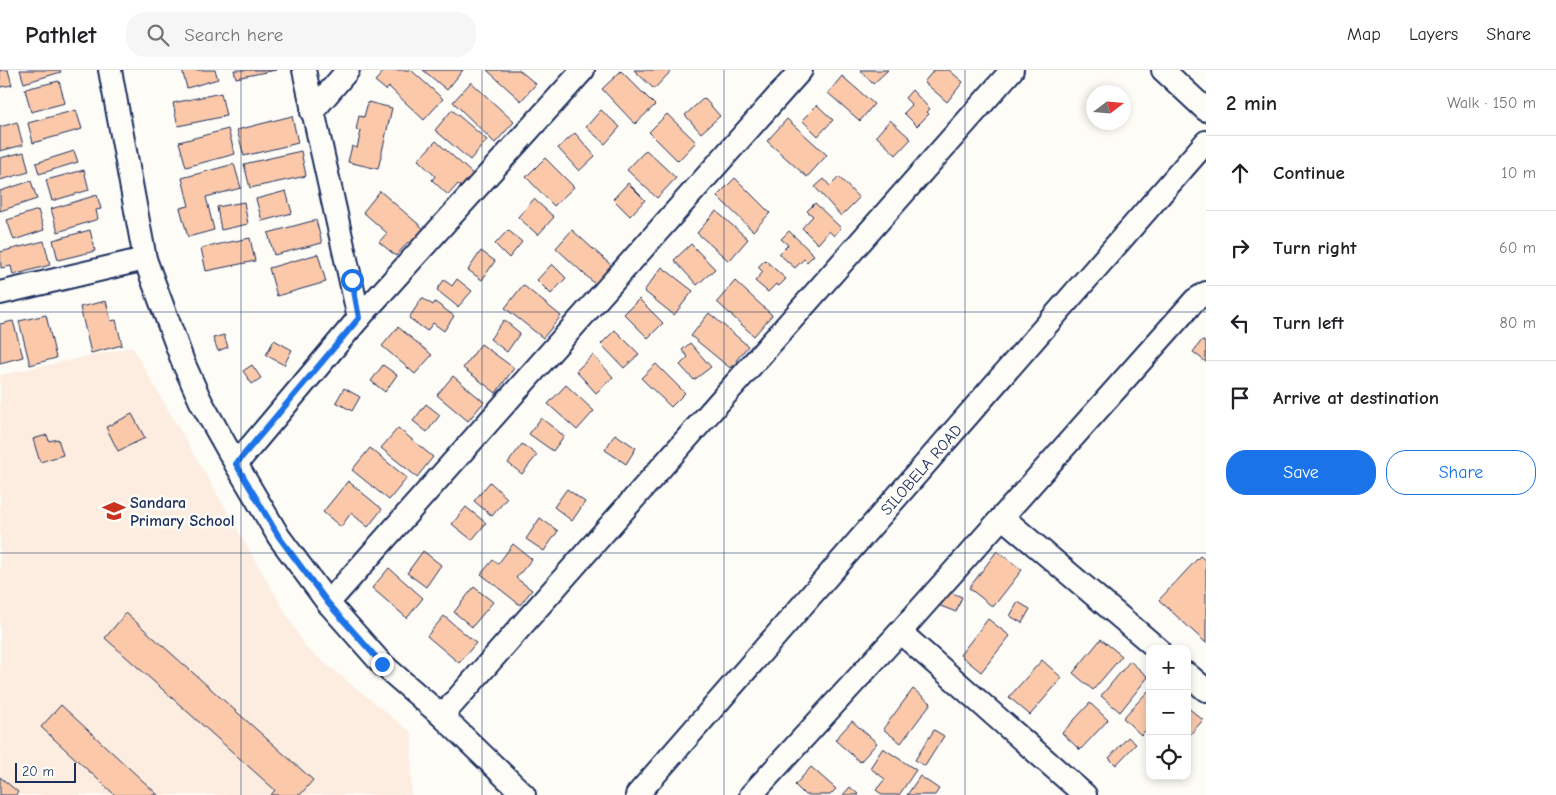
<!DOCTYPE html>
<meta charset="utf-8">
<style>
:root{--surface:#fff;--page:#f6f6f6;--text:#202124;--muted:#757577;--line:#e0e0e0;--accent:#1a73e8}
body{margin:0;font-family:"Comic Neue",sans-serif;background:var(--page);color:var(--text)}
.controls{position:absolute;right:15px;bottom:15px;display:grid;overflow:hidden;border-radius:10px;box-shadow:0 2px 8px #0003}
.controls button{width:45px;height:45px;display:grid;place-items:center;padding:0;border:0;border-bottom:1px solid var(--line);background:var(--surface);color:var(--text);font:25px sans-serif}
.compass{position:absolute;left:1086px;top:15px;width:45px;height:45px;border-radius:50%;background:var(--surface);box-shadow:0 2px 8px #0003;rotate:74deg}
.scale{position:absolute;left:15px;bottom:12px;width:61px;box-sizing:border-box;padding-left:5px;border:2px solid #1b2f5e;border-top:0;font-size:14px;line-height:18px;white-space:nowrap;color:#1b2f5e;-webkit-text-stroke:4px #fdfcf7;paint-order:stroke}
.stop{position:absolute;width:15px;height:15px;margin:-11px;border:4px solid #1a73e8;border-radius:50%;background:#fff}
.stop.end{background:#1a73e8;border-color:#fff;box-shadow:0 1px 5px #0008}
.list{margin:0;padding:0;list-style:none}
h2{display:flex;justify-content:space-between;align-items:center;height:65px;margin:0;padding:0 20px;font-size:21px}
h2 small{font-size:16px;font-weight:400;color:var(--muted)}
.list li{display:grid;grid-template-columns:32px 1fr auto;gap:15px;align-items:center;box-sizing:border-box;height:75px;padding:0 20px;border-top:1px solid var(--line)}
.list b{display:block;font-size:19px;white-space:nowrap}
.list em{font-size:16px;font-style:normal;color:var(--muted)}
.actions{display:flex;gap:10px;padding:15px 20px}
.actions a{flex:1;padding:11px 0;border:1px solid var(--accent);border-radius:20px;text-align:center;font-size:18px;color:var(--accent)}
.actions .main{background:var(--accent);color:#fff}
.icon{flex:none;width:28px;height:28px;fill:none;stroke:currentColor;stroke-width:2;stroke-linecap:round;stroke-linejoin:round}
.map{position:relative;flex:none;width:1206px;height:725px;overflow:hidden}
header{display:flex;align-items:center;gap:30px;box-sizing:border-box;height:70px;padding:0 25px;background:var(--surface);border-bottom:1px solid var(--line)}
header strong{font-size:24px}
nav{display:flex;gap:28px;margin-inline-start:auto;font-size:18px}
.search{width:350px;height:45px;background:var(--page);display:flex;align-items:center;gap:12px;box-sizing:border-box;padding:0 18px;border-radius:20px;color:var(--muted);font-size:19px}
main{display:flex}
aside{flex:1;background:var(--surface)}
.map>svg:first-child{display:block}
.built{fill:#fcede0}
.building{fill:#fbc9aa;stroke:#1b2f5e}
.lines{fill:none;stroke-linecap:round;stroke-linejoin:round}
.minor-casing{stroke:#1b2f5e;stroke-width:26}
.minor{stroke:#fdfcf7;stroke-width:22}
.route{stroke:#1a73e8;stroke-width:6}
.grid{fill:none;stroke:#1b2f5e;stroke-width:1;stroke-opacity:0.55}
.labels{text-anchor:middle;stroke-width:5;stroke-linejoin:round;paint-order:stroke}
.street-label{font-size:16px;fill:#1b2f5e;stroke:#fdfcf7}
.poi-label{font-size:16px;font-weight:bold;fill:#1b2f5e;stroke:#fdfcf7;text-anchor:start}
</style>
<header>
<strong>Pathlet</strong>
<div class="search"><svg class="icon" aria-label="search" viewBox="0 0 24 24"><circle cx="10" cy="10" r="6"/><path d="M15 15l6 6"/></svg>Search here</div>
<nav><a>Map</a><a>Layers</a><a>Share</a></nav>
</header>
<main>
<div class="map">
<svg width="1206" height="725" viewBox="0 0 1206 725">
<rect width="100%" height="100%" fill="#fdfcf7"/>
<filter id="ink" filterUnits="userSpaceOnUse"><feTurbulence type="fractalNoise" baseFrequency=".02" numOctaves="2"/><feDisplacementMap in="SourceGraphic" scale="10" xChannelSelector="R" yChannelSelector="G"/><feConvolveMatrix kernelMatrix="1 2 1 2 8 2 1 2 1" color-interpolation-filters="sRGB"/></filter>
<g filter="url(#ink)">
<path class="built" d="M132 277 306 578 412 663 411 725H0V305Z"/>
<path class="building" d="M0 0H8L12 15 0 17Z
M20 0H60L61 2 24 13Z
M182 0H215L218 9 187 18Z
M234 0H276L236 8Z
M385 0H411L443 29 424 50 389 17 386 20 375 11Z
M423 0H463L447 20Z
M487 0H519L536 14 521 31Z
M634 0H672L654 19Z
M860 0H888L873 14Z
M934 0H949L963 12 947 32 924 12Z
M621 1 655 35 635 54 602 19Z
M842 6 874 34 860 51 828 23Z
M59 11 65 33 31 42 25 19Z
M471 12 514 52 495 73 453 32Z
M912 20 930 39 927 42 929 44 917 56 904 43 912 35 905 28Z
M221 23 226 46 178 56 173 33Z
M704 28 720 46 701 63 685 45Z
M368 32 392 38 378 99 348 92 352 76 357 78 361 61 356 60 359 46 364 47Z
M817 35 833 50 818 66 802 50Z
M76 40 82 59 33 73 28 53Z
M452 40 487 70 470 90 435 60Z
M601 40 620 57 605 74 586 57Z
M667 44 696 72 678 91 649 62Z
M292 46 298 73 244 86 237 60Z
M787 49 827 85 807 107 767 71Z
M890 50 911 69 896 85 876 66Z
M17 52 23 75 0 81V57Z
M228 59 235 84 186 97 179 72Z
M575 63 595 86 579 101 558 78Z
M436 71 475 106 463 119 458 114 448 125 432 110 435 106 418 90Z
M646 80 676 108 657 128 627 100Z
M74 81 78 92 39 104 36 93Z
M301 81 306 106 250 118 244 94Z
M24 82 29 102 0 110V88Z
M545 88 574 117 554 136 526 107Z
M234 94 241 118 206 127 214 160 188 167 180 138 189 136 182 108Z
M84 100 89 120 52 131 46 110Z
M839 107 859 128 841 146 815 117 824 109 830 116Z
M735 108 770 143 753 161 717 126Z
M31 111 37 129 0 141V121Z
M628 113 645 130 630 146 613 129Z
M286 121 292 143 262 151 256 129Z
M380 121 424 159 411 175 408 172 396 186 379 172 387 163 363 142Z
M97 125 101 139 96 140 98 149 58 162 51 139Z
M534 129 554 147 538 165 518 147Z
M244 132 248 154 221 160 217 137Z
M815 133 841 158 834 166 829 161 818 174 802 158 813 146 807 141Z
M38 140 44 160 14 170 7 150Z
M716 141 748 169 729 191 697 163Z
M316 150 322 173 274 185 268 163Z
M90 160 95 181 58 190 53 170Z
M508 160 522 172 509 188 495 174Z
M572 160 612 196 595 214 556 178Z
M789 161 814 185 807 192 804 189 795 198 779 184 788 175 781 169Z
M250 168 255 191 206 201 201 178Z
M44 171 50 195 13 205 11 196 1 198 0 182Z
M691 174 715 199 697 215 674 190Z
M481 181 495 191 482 210 468 200Z
M318 184 326 212 277 226 269 198Z
M765 190 786 209 779 216 776 214 768 222 755 211 763 202 758 197Z
M552 194 566 208 551 224 537 210Z
M662 197 693 221 674 245 644 221Z
M457 209 472 221 458 237 437 220 444 210 452 216Z
M735 211 772 245 754 266 717 232Z
M523 215 561 246 543 268 505 238Z
M422 228 433 235 435 232 454 246 444 261 433 253 427 261 409 248Z
M639 229 663 253 648 268 624 244Z
M106 231 111 251 116 250 122 275 91 283 80 237Z
M709 243 748 276 730 298 691 266Z
M46 245 56 288 30 295 19 251Z
M504 250 520 263 507 282 490 269Z
M13 251 23 287 0 293V254Z
M398 257 432 285 415 304 382 276Z
M615 260 639 284 624 298 601 274Z
M224 265 228 277 218 281 213 268Z
M274 270 292 280 284 295 266 285Z
M1202 270 1206 273V292L1193 282Z
M690 273 711 297 694 310 680 295 688 287 682 280Z
M481 274 514 298 496 323 463 298Z
M593 285 613 307 596 323 576 301Z
M656 294 685 323 671 337 641 308Z
M252 295 261 308 252 314 243 301Z
M383 295 397 305 385 322 371 311Z
M453 306 484 332 468 351 437 325Z
M566 315 594 341 577 360 548 334Z
M344 318 360 327 352 341 336 332Z
M426 334 440 345 427 362 413 351Z
M132 344 145 368 118 381 106 357Z
M541 348 564 366 553 381 529 364Z
M398 358 433 387 417 407 381 378Z
M615 364 636 378 626 394 605 380Z
M47 365 49 371 58 369 63 385 40 392 33 369Z
M522 374 537 385 522 404 508 393Z
M370 378 407 408 389 430 352 400Z
M348 411 382 439 368 457 351 443 341 457 323 442Z
M490 412 507 428 492 446 474 431Z
M567 419 585 432 572 451 554 437Z
M466 437 486 453 472 470 452 454Z
M540 448 558 461 544 481 526 469Z
M513 474 532 489 516 508 532 520 520 535 481 504 493 490 498 494Z
M423 481 441 495 426 517 407 503Z
M997 481 1022 500 993 537 969 518Z
M1200 486 1206 491V573L1159 530Z
M389 498 423 528 407 548 372 518Z
M474 517 493 532 472 557 454 542Z
M945 520 962 527 956 542 938 535Z
M1018 532 1030 539 1022 553 1010 546Z
M126 543 313 710 300 725H271L275 720 105 568Z
M444 546 476 573 459 593 427 566Z
M988 549 1010 566 981 602 960 585Z
M1101 569 1122 586 1093 620 1073 603Z
M1042 590 1062 608 1030 645 1009 627Z
M1130 591 1148 607 1120 642 1101 626Z
M913 619 931 633 901 673 883 659Z
M1150 619V656L1141 665 1123 648Z
M1090 633 1108 650 1080 680 1062 663Z
M61 635 158 725H115L41 657Z
M1187 637 1203 650 1187 668Z
M852 651 877 673 860 692 835 670Z
M934 660 944 666 925 696 915 690Z
M1128 667 1136 674 1116 695 1109 688Z
M883 678 916 700 899 725H883L876 720 885 709 870 698Z
M811 697 836 719 830 725H805L795 715Z
M920 706 939 719 935 725H907Z
M0 707 18 722 16 725H0Z
M850 717 859 725H843Z"/>
<g class="lines">
<defs>
<g id="minor">
<path d="M110 0 145 189 183 292 201 332 236 394 279 467 328 533 382 594 442 646 524 725"/>
<path d="M304 0 359 248"/>
<path d="M1163 0 1206 40"/>
<path d="M312 42 348 0"/>
<path d="M0 223 145 189"/>
<path d="M236 394 359 248 583 0"/>
<path d="M1002 447 1158 579"/>
<path d="M328 533 801 0"/>
<path d="M900 562 1085 725"/>
<path d="M1187 604 1206 620"/>
<path d="M442 646 1012 0"/>
<path id="s1" d="M637 725 1206 72"/>
<path d="M751 725 900 562 1195 230 1206 223"/>
</g>
</defs>
<use href="#minor" class="minor-casing"/>
<use href="#minor" class="minor"/>
</g>
</g>
<g class="lines" filter="url(#ink)">
<path class="route" d="M352 210 359 248 236 394 279 467 328 533 382 594"/>
</g>
<path class="grid" d="M241 0V725M482 0V725M724 0V725M965 0V725M0 242H1206M0 483H1206"/>
<defs>
<symbol id="school-bare" viewBox="-9 -9 18 18"><path d="M0-5L7-2L0 1L-7-2ZM-4 1L0 2.5L4 1V4Q0 6-4 4Z" fill="#c8321e" stroke="#fdfcf7" stroke-width="2.5" paint-order="stroke"/></symbol>
</defs>
<g fill-rule="evenodd">
<use href="#school-bare" x="98" y="425" width="32" height="32"/>
</g>
<g class="labels">
<g class="street-label">
<text dy="6" stroke="none"><textPath href="#s1" startOffset="432">SILOBELA ROAD</textPath></text>
</g>
<g class="poi-label">
<text x="130" y="438">Sandara<tspan x="130" dy="18">Primary School</tspan></text>
</g>
</g>
</svg>
<div class="controls">
<button>+</button>
<button>−</button>
<button><svg class="icon" aria-label="locate" viewBox="0 0 24 24"><circle cx="12" cy="12" r="6"/><path d="M12 2v4M12 18v4M2 12h4M18 12h4"/></svg></button>
</div>
<svg class="compass" viewBox="-18 -18 36 36"><path d="M0-13l5 13h-10z" fill="#e53935"/><path d="M0 13l5-13h-10z" fill="#757577"/></svg>
<div class="scale">20 m</div>
<div class="stop" style="left:352px;top:210px"></div>
<div class="stop end" style="left:382px;top:594px"></div>
</div>
<aside>
<h2>2 min<small>Walk · 150 m</small></h2>
<ul class="list">
<li><svg class="icon" aria-label="ahead" viewBox="0 0 24 24"><path d="M12 20V5M6 11l6-6 6 6"/></svg><div><b>Continue</b></div><em>10 m</em></li>
<li><svg class="icon" aria-label="right" viewBox="0 0 24 24"><path d="M7 20v-9h11M14 6l5 5-5 5"/></svg><div><b>Turn right</b></div><em>60 m</em></li>
<li><svg class="icon" aria-label="left" viewBox="0 0 24 24"><path d="M17 20v-9H6M10 6l-5 5 5 5"/></svg><div><b>Turn left</b></div><em>80 m</em></li>
<li><svg class="icon" aria-label="arrive" viewBox="0 0 24 24"><path d="M6 21V4h12l-3 4 3 4H6"/></svg><div><b>Arrive at destination</b></div></li>
</ul>
<div class="actions"><a class="main">Save</a><a>Share</a></div>
</aside>
</main>
